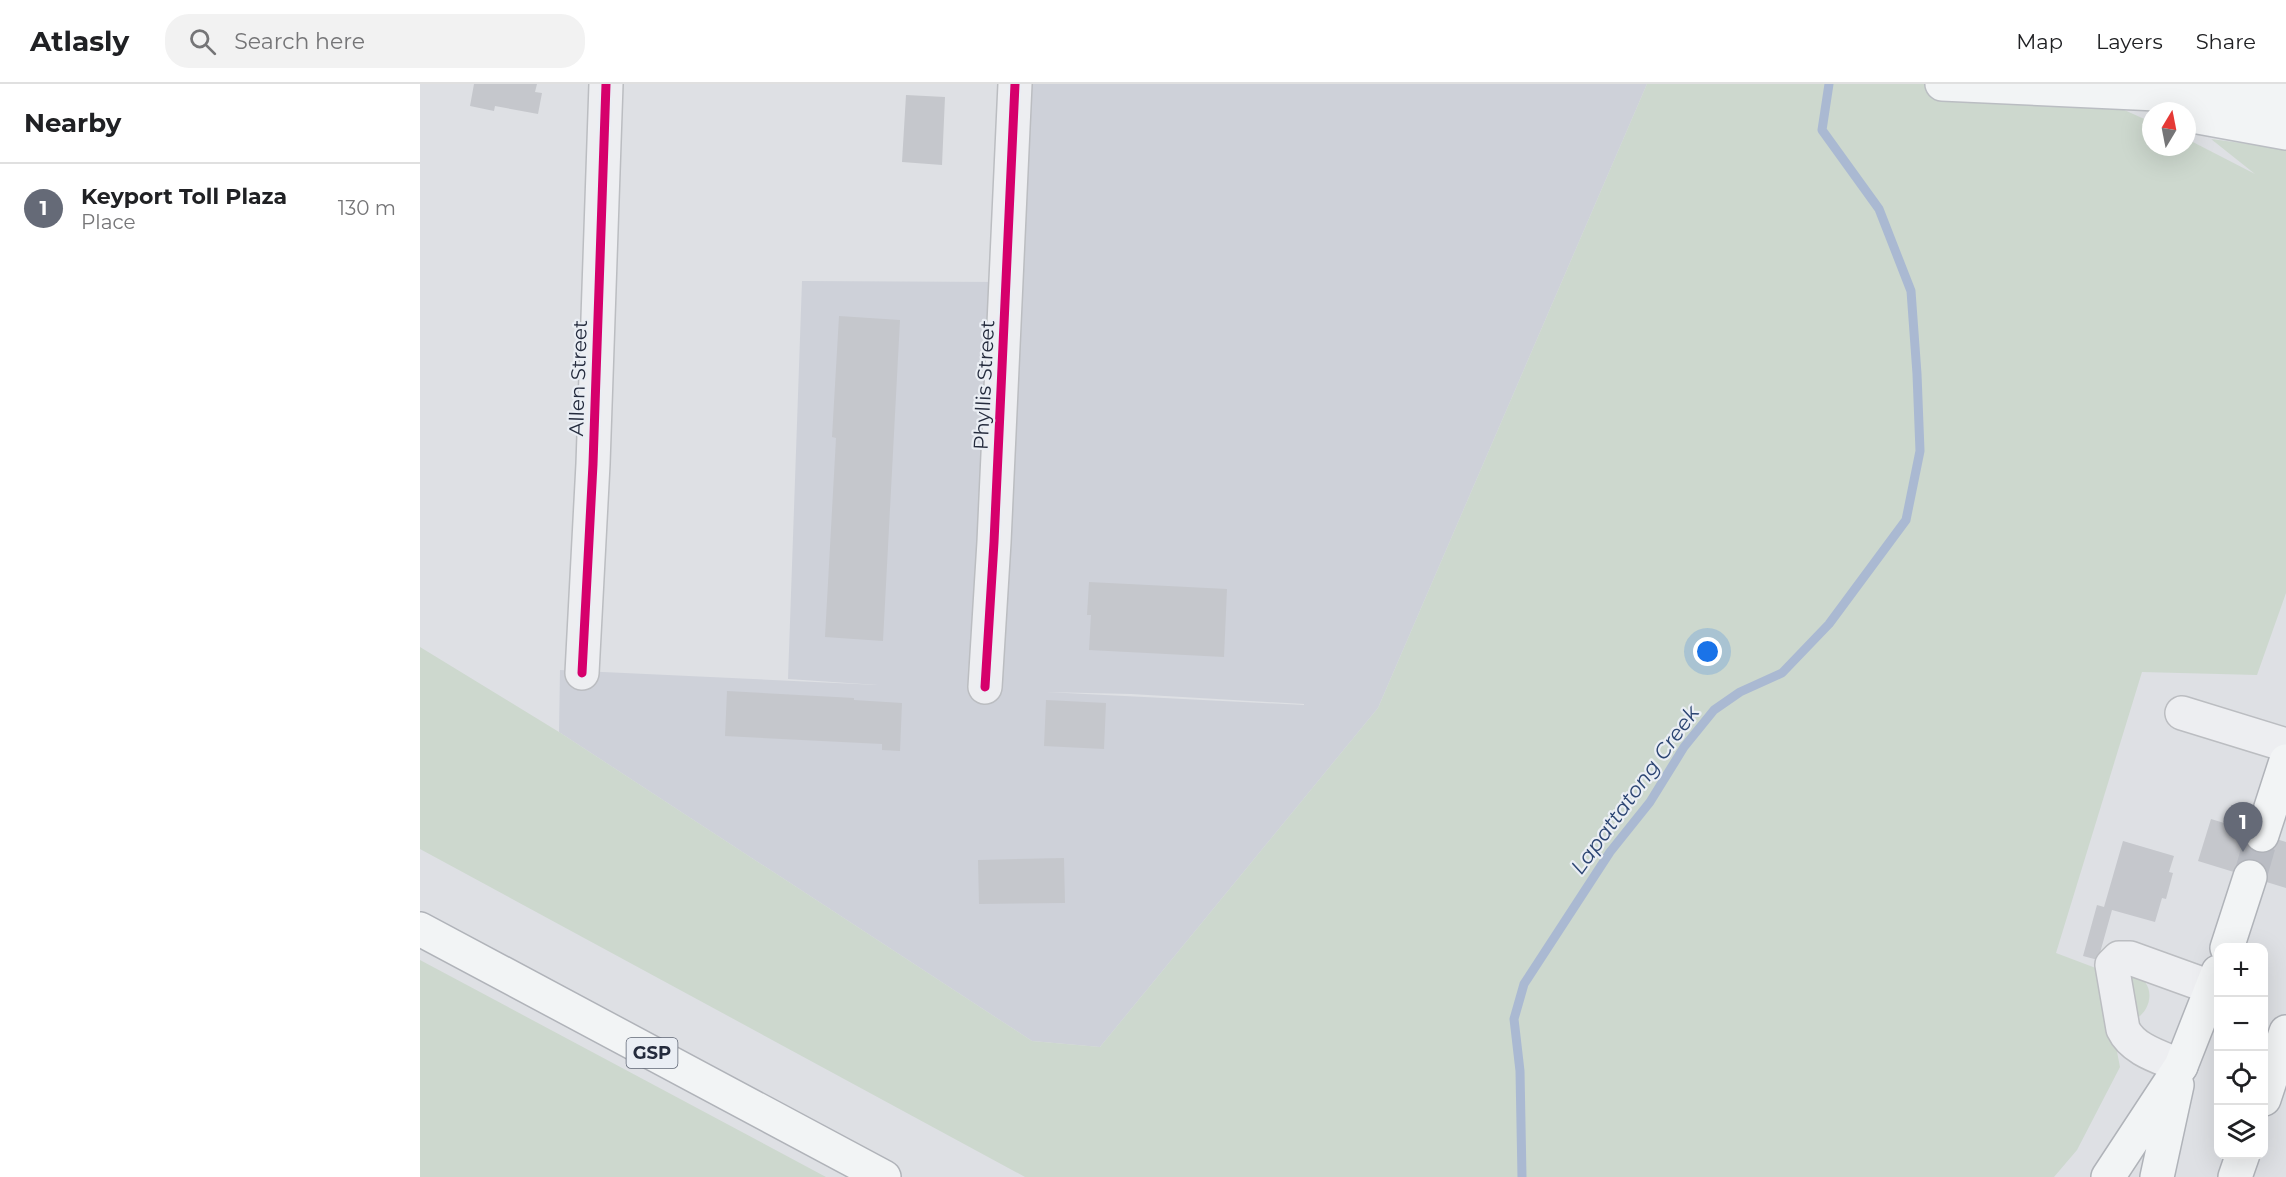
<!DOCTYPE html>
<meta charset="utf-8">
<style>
:root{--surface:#fff;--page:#f2f2f2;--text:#202124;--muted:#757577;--line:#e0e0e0;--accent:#656a77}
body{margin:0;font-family:Montserrat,sans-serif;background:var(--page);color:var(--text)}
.controls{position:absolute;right:18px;bottom:18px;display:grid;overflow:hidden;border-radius:12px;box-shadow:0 6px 24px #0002}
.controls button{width:54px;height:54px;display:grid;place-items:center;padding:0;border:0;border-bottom:2px solid var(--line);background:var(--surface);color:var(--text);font:30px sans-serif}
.compass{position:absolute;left:1722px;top:18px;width:54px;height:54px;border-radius:50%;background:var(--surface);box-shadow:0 6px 24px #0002;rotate:10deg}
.you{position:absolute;left:1288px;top:568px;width:21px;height:21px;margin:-15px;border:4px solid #fff;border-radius:50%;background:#1a73e8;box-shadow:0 0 0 9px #1a73e833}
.badge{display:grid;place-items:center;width:39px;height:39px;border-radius:50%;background:var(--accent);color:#fff;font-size:20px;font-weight:700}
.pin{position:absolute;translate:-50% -50px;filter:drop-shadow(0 2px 3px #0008)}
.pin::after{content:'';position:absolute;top:32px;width:21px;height:18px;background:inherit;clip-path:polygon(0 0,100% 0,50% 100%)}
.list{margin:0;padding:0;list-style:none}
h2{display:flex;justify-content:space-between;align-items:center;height:78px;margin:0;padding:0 24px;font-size:26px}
h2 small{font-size:20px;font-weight:400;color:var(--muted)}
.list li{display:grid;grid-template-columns:39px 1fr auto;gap:18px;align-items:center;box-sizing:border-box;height:90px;padding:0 24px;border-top:2px solid var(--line)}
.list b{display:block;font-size:22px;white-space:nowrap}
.list p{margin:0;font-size:20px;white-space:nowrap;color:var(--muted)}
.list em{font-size:20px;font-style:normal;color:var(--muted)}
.icon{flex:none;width:33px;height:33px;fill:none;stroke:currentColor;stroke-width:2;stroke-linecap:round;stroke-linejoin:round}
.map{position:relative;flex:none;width:1866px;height:1093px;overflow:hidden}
header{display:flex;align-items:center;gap:36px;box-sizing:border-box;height:84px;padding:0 30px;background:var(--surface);border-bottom:2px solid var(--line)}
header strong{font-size:28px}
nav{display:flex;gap:33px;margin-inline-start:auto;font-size:21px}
.search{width:420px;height:54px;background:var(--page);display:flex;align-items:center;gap:15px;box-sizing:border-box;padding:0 21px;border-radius:24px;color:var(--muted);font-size:22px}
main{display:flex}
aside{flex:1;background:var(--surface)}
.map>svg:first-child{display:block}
.built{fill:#ced1d9;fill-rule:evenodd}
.green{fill:#cdd8ce}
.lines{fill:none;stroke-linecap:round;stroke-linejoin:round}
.stream{stroke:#aab9d2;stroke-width:9}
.building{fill:#c5c7cc}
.highway-tunnel{stroke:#b9bcc3;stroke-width:33;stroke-dasharray:33 16;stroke-linecap:butt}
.minor-casing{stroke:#bbbdc1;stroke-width:36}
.major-casing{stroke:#babdc2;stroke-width:36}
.highway-casing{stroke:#b0b3b9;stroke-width:36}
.minor{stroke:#edeef1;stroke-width:33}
.major{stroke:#f2f4f5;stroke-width:33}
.highway{stroke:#f2f4f5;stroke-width:33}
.cycleway-casing{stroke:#eaeef4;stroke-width:13}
.cycleway{stroke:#d6006c;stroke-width:9}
.labels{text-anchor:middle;stroke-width:4.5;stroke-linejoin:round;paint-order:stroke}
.shield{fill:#eaeef4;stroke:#5f6674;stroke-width:1.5}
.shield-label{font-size:18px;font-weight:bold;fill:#242b3d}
.street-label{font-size:20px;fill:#242b3d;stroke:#eaeef4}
.water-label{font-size:21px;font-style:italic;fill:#2c4573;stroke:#eaeef4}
</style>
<header>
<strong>Atlasly</strong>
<div class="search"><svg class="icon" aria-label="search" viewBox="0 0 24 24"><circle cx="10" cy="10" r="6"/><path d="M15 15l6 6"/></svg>Search here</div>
<nav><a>Map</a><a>Layers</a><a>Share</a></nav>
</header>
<main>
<aside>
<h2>Nearby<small></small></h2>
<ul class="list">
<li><span class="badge">1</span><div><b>Keyport Toll Plaza</b><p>Place</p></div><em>130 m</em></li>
</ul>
</aside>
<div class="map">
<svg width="1866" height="1093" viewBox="0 0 1866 1093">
<rect width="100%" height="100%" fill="#dee0e4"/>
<path class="built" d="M595 0H1227L958 624 680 963 612 957 139 648 140 586 458 601 368 595 382 197 580 198ZM626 608 711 610 884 620V621Z"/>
<path class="green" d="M1227 0H1663L1662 7 1731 38V63H1767V55L1835 90 1791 55 1866 65V509L1837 591 1722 588 1636 869 1681 886 1700 983 1657 1066 1634 1093H605L0 765V563L139 648 612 957 680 963 958 624Z
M0 876 406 1093H0Z
M1707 888C1712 890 1721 893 1725 898 1735 911 1727 931 1713 936Z"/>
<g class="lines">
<path class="stream" d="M1102 1093 1100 987 1094 935 1104 900 1190 768 1230 718 1264 663 1294 626 1320 608 1362 589 1409 540 1486 436 1500 367 1497 290 1491 207 1459 125 1402 46 1409 0"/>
</g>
<path class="building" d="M54 0H117L115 8 122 9 118 30 75 22 74 27 50 22Z
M486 11 525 13 522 81 482 78Z
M419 232 480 236 463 557 405 553 416 354 412 353Z
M669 498 807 505 804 573 669 566 671 531H667Z
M307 607 434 614V616L482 619 480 667 462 666V660L305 652Z
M626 616 686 619 684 665 624 662Z
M1791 735 1866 758V804L1778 777Z
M1703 757 1754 772 1749 788 1753 789 1746 815 1742 814 1735 838 1692 826 1678 876 1663 872 1677 821 1684 823Z
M644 774 645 819 559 820 558 776Z"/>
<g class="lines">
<path class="highway-tunnel" d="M1830 793 1842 751"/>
<defs>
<path id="minor" d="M162 589 173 380 186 0
M565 603 574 458 595 0
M1762 629 1866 661
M1761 982C1740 973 1713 966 1703 945L1692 881 1699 874H1710L1793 904"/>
<path id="major" d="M1522 0 1866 16
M1767 31 1866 49"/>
<path id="highway" d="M1842 751 1866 677
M0 845 464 1093
M1807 864 1830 793
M1844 1015 1866 948
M1688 1093 1761 982 1798 888
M1737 1093 1757 1001
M1815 1093 1823 1070"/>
</defs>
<use href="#minor" class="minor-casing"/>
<use href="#major" class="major-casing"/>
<use href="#highway" class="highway-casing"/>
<use href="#minor" class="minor"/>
<use href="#major" class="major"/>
<use href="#highway" class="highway"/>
<defs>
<path id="cycleway" d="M162 589 173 380 186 0
M565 603 574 458 595 0"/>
</defs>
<use href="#cycleway" class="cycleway-casing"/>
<use href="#cycleway" class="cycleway"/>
</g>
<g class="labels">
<rect class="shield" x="206.5" y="954" width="51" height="30" rx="4.5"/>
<g class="shield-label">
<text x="232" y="975">GSP</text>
</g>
<g class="street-label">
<text transform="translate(158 294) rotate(-88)" y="7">Allen Street</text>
<text transform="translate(564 301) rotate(-87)" y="7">Phyllis Street</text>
</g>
<g class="water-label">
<text transform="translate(1215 706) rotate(-54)" y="7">Lapattatong Creek</text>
</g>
</g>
</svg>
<div class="controls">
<button>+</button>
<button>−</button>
<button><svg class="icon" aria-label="locate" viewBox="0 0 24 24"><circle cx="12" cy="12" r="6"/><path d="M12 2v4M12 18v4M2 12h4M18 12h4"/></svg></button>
<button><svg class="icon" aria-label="layers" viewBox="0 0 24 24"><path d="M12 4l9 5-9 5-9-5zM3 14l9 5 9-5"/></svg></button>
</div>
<svg class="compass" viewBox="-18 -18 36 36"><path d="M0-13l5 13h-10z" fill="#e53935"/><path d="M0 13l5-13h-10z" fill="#757577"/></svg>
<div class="you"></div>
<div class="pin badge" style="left:1823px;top:768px">1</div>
</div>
</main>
